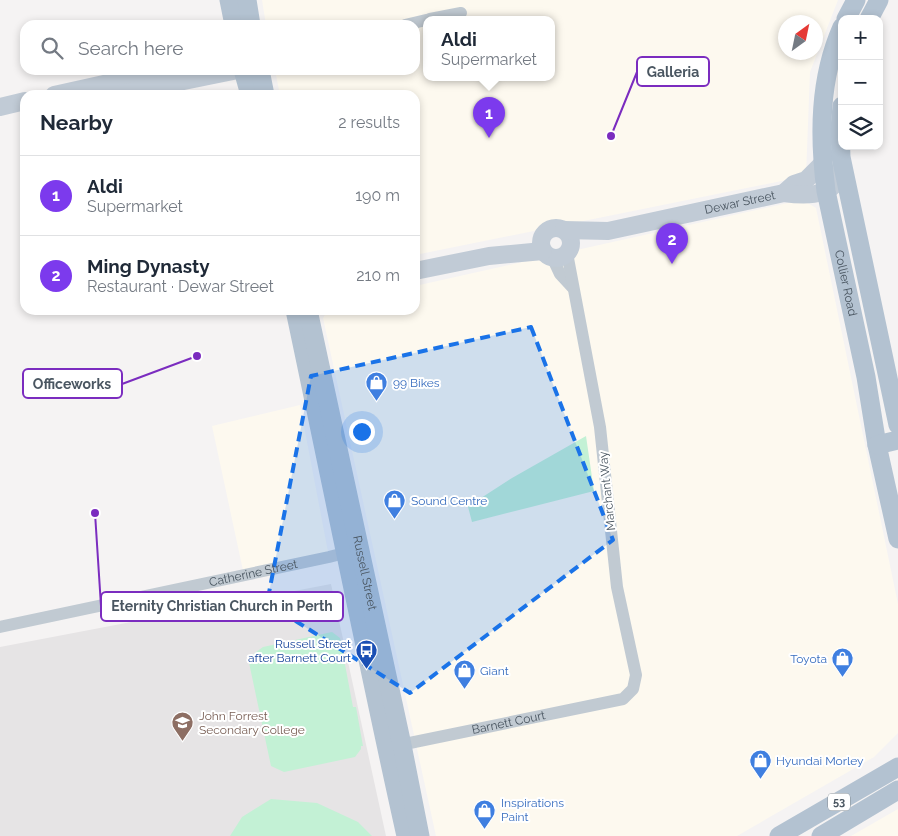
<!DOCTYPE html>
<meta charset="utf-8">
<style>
:root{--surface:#fff;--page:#f6f6f7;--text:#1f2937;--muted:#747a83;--line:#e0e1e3;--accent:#7c3aed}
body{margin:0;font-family:Raleway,sans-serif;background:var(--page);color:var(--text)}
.controls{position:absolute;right:15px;top:15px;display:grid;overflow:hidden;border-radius:10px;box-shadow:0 2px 8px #0003}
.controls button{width:45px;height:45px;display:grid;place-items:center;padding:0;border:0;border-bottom:1px solid var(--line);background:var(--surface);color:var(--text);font:25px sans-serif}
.compass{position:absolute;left:778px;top:15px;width:45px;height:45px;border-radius:50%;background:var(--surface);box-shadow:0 2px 8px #0003;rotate:33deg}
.you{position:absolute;left:361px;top:431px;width:18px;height:18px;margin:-12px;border:4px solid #fff;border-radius:50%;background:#1a73e8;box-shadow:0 0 0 8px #1a73e833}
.badge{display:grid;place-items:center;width:32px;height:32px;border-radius:50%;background:var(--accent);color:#fff;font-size:16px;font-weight:700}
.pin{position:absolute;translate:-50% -41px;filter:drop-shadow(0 1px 2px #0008)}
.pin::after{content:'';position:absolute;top:26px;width:18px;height:15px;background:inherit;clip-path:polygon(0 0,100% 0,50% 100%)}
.popup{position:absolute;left:423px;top:16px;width:132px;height:65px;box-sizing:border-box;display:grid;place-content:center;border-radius:10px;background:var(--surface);filter:drop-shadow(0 1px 4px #0005);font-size:16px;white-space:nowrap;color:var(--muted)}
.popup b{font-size:19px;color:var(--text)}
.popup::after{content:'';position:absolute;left:50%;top:100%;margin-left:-10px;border:10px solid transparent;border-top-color:var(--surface)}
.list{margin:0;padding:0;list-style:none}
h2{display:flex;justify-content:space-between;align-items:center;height:65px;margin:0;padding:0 20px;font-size:21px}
h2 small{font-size:16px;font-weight:400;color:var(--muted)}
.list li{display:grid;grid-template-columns:32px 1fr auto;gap:15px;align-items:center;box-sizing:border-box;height:80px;padding:0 20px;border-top:1px solid var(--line)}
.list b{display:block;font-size:19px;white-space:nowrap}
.list p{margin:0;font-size:16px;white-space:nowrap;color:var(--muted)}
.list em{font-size:16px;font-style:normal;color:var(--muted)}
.icon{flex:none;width:28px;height:28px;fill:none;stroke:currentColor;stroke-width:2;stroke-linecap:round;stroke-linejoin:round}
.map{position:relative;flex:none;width:898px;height:836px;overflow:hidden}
.search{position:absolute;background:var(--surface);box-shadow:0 2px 8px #0003;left:20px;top:20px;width:400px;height:55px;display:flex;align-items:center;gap:12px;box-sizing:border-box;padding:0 18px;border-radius:15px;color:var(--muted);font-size:19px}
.panel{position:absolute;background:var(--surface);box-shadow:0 2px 8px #0003;left:20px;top:90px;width:400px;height:225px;border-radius:15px}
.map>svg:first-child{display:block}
.commercial{fill:#fdf9ef;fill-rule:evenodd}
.education{fill:#e6e4e5}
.green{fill:#c3f1d5}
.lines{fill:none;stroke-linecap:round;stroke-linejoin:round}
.street{stroke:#c1cad2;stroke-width:12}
.secondary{stroke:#c1cbd6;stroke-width:18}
.primary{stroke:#b3c2d1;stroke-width:19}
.marked{fill:#1a73e8;fill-opacity:0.2;stroke:#1a73e8;stroke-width:4;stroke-dasharray:10 6;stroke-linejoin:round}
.labels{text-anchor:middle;stroke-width:4;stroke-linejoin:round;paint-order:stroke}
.shield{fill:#fff;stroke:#808990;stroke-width:1}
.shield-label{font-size:11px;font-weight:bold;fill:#4a5661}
.street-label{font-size:12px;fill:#4a5661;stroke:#fff}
.shop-label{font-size:12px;fill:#366cbe;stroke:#fff;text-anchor:start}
.transit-label{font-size:12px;fill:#164399;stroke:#fff;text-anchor:end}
.education-label{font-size:12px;fill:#785e54;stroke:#fff;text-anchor:start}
.leader{fill:none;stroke:#7b2cbf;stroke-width:2}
.callout-dot{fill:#7b2cbf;stroke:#fff;stroke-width:2}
.callout{fill:#fff;stroke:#7b2cbf;stroke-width:2}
.callout-label{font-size:14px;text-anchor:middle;font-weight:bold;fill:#4a5661}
</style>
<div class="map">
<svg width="898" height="836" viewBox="0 0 898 836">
<rect width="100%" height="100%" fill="#f5f3f3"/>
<path class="commercial" d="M262 0H838L810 72 806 176 415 255V95H280L275 70H415V25H266ZM426 19H552V77H426ZM786 22H816V52H786Z
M806 202 816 208 898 604V733L874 757 737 836H436L323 318 327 312 328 310H415V286L788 203Z
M300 405 329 557 244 575 212 426Z
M898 809V836H851Z"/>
<path class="education" d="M331 584 386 836H0V647Z"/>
<path class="green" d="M586 436 594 491 472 522 467 503 481 498 512 478Z
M332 632 340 638 353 707H356L363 746H361V749L355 757 284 772 271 766 248 658 263 647Z
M271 799 317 803 358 822 372 836H230L242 817Z"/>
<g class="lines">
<g class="street">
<path d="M430 19 461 13"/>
<path d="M405 25 426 20"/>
<path d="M552 257 560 274 572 287"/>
<path id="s1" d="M0 627 329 557 352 551"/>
<path id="s2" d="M395 746 623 699 633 689 636 675 617 587 600 427 567 253"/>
</g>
<g class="secondary">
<path d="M54 95 167 70"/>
<path d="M115 95 238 70"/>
<path d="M0 107 25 101"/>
<path d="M784 193 794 184 806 180 822 164"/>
<circle cx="556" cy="243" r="15"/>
<path id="s3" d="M564 230 608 231 784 193C798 195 822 197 833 186 838 181 840 171 842 164"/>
<path d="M415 271 489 256 543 251"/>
</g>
<g class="primary">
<path d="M229 0 234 25"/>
<path d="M247 0 251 25"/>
<path d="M846 19 856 0"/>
<path d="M869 19 879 0"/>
<path id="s4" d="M842 27C819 79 819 136 826 191L866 377 877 445 898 539"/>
<path d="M243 70 250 95"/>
<path d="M260 70 265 95"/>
<path d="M842 106 840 128 841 157 898 425"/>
<path d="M295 310C332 485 367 661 406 836"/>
<path id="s5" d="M308 310 402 745 420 836"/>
<path d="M877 445 898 440"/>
<path d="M779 836 898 767"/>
<path d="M821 836 898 790"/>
</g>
</g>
<path class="marked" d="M531 327 613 540 410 693 267 603 311 376Z"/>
<defs>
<symbol id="shop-pin" viewBox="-11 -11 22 30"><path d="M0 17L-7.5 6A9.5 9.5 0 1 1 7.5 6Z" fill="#3f7fe0" stroke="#fff"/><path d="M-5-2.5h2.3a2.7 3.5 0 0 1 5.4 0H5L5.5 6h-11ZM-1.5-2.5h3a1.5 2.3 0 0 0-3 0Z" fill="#fff"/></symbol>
<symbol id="bus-pin" viewBox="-11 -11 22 30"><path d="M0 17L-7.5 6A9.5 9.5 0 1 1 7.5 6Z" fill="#1a4fb4" stroke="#fff"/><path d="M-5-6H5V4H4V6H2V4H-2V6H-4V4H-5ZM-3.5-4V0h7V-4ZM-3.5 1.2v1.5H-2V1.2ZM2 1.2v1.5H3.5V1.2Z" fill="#fff"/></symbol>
<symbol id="school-pin" viewBox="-11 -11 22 30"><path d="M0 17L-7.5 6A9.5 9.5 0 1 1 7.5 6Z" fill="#8d6e63" stroke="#fff"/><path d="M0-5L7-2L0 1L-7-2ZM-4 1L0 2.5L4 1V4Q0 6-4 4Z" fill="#fff"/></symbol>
</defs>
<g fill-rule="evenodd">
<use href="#shop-pin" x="364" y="370" width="25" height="34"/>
<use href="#shop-pin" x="382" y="488" width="25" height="34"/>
<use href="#bus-pin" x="354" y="638" width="25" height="34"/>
<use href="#shop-pin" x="830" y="646" width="25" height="34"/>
<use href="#shop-pin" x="452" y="658" width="25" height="34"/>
<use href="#school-pin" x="170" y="710" width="25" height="34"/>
<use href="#shop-pin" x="748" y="748" width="25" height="34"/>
<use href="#shop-pin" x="472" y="798" width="25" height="34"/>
</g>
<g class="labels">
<rect class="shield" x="828" y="793.5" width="22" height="17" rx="4"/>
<g class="shield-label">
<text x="839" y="806">53</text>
</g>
<g class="street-label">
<text dy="4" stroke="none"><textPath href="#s3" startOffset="179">Dewar Street</textPath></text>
<text dy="4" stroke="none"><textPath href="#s4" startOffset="261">Collier Road</textPath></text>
<text transform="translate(607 491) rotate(-96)" y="4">Marchant Way</text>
<text dy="4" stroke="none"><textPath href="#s1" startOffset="259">Catherine Street</textPath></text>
<text dy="4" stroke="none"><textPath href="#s5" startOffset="269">Russell Street</textPath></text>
<text dy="4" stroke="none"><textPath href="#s2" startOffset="116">Barnett Court</textPath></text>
</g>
<g class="shop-label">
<text x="393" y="387">99 Bikes</text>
<text x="411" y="505">Sound Centre</text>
<text x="827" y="663" text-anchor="end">Toyota</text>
<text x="480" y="675">Giant</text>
<text x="776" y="765">Hyundai Morley</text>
<text x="501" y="807">Inspirations<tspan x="501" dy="14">Paint</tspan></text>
</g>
<g class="transit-label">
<text x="351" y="648">Russell Street<tspan x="351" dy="14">after Barnett Court</tspan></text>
</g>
<g class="education-label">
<text x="199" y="720">John Forrest<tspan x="199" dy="14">Secondary College</tspan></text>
</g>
</g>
<path class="leader" d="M611 136L637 72M197 356L122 384M95 513L101 606"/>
<g class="callout-dot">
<circle cx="611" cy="136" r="5"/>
<circle cx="197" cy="356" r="5"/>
<circle cx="95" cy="513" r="5"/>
</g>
<g class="callout">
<rect x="637" y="57" width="72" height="29" rx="5"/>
<rect x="23" y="369" width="99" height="29" rx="5"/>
<rect x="101" y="592" width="242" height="29" rx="5"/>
</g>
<g class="callout-label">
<text x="673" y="77">Galleria</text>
<text x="72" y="389">Officeworks</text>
<text x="222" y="611">Eternity Christian Church in Perth</text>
</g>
</svg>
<div class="controls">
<button>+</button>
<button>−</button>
<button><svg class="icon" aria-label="layers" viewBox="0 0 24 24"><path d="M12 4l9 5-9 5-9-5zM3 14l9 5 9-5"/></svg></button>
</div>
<svg class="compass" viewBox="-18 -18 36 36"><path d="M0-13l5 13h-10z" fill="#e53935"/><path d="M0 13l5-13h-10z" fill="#747a83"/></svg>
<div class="you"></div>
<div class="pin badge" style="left:489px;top:138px">1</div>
<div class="popup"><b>Aldi</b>Supermarket</div>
<div class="pin badge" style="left:672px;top:264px">2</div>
<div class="search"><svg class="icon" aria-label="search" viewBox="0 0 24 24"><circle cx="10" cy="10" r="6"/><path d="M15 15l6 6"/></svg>Search here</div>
<section class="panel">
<h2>Nearby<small>2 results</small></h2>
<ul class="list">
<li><span class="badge">1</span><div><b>Aldi</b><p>Supermarket</p></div><em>190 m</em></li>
<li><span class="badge">2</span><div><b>Ming Dynasty</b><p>Restaurant · Dewar Street</p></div><em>210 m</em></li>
</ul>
</section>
</div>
